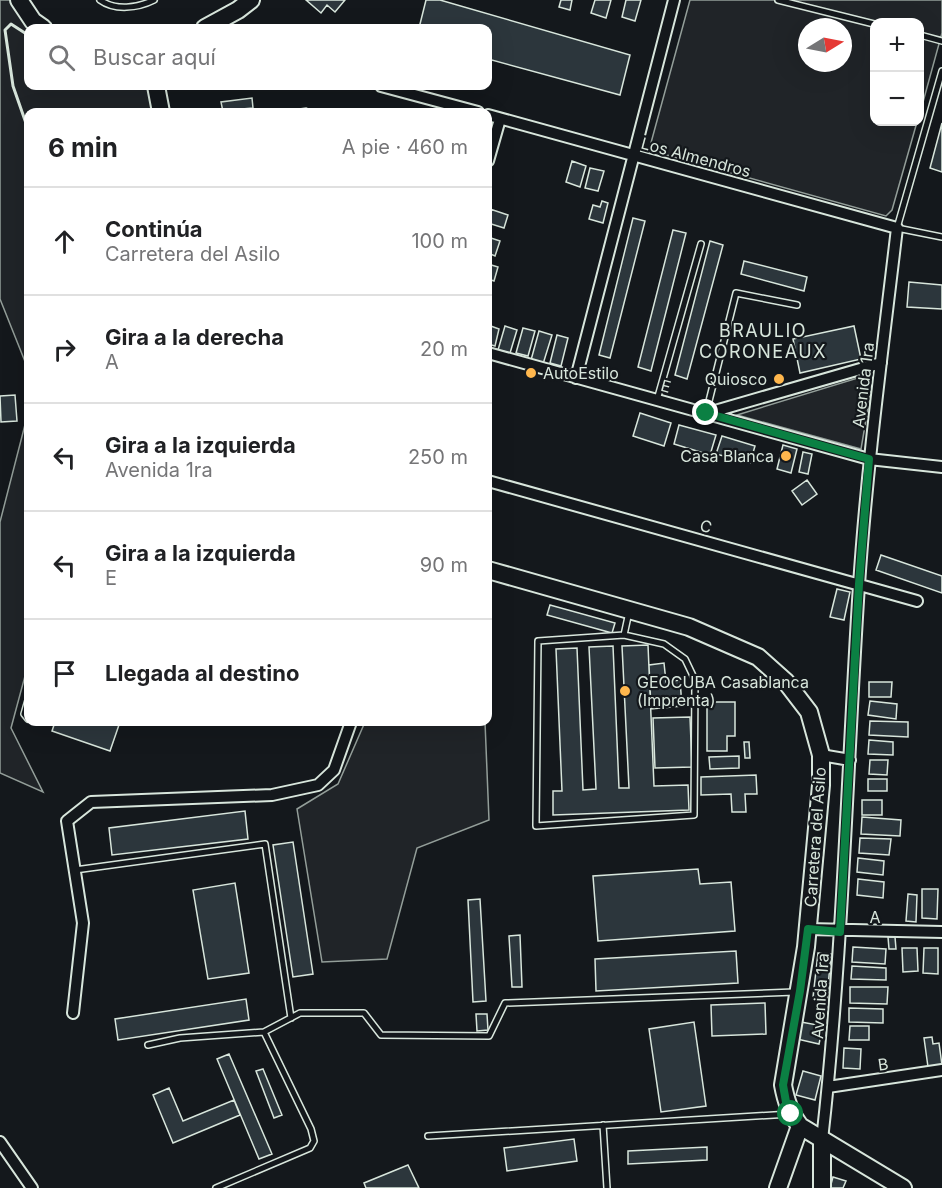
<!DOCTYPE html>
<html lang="es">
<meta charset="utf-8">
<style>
:root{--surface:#fff;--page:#f6f6f6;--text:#202124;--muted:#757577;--line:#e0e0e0}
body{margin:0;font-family:Inter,sans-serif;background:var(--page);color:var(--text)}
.controls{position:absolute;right:18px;top:18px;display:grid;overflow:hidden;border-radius:12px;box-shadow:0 6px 24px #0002}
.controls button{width:54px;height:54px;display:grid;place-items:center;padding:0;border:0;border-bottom:2px solid var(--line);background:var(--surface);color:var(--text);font:30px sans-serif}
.compass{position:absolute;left:798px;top:18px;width:54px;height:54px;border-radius:50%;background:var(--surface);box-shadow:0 6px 24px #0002;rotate:80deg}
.stop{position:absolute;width:18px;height:18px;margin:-14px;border:4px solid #0b8043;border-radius:50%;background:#fff}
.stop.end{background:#0b8043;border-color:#fff;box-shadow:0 2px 6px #0008}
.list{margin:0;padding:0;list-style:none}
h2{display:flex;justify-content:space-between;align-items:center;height:78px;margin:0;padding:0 24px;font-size:26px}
h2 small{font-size:20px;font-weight:400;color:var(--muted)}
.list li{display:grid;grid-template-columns:39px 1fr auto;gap:18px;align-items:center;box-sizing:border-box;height:108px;padding:0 24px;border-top:2px solid var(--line)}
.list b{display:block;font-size:22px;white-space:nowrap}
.list p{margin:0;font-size:20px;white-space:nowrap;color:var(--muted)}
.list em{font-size:20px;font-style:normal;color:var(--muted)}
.icon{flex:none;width:33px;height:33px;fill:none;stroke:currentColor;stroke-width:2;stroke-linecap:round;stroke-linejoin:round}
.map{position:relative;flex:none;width:942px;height:1188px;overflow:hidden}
.search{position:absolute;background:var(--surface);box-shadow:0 6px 24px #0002;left:24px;top:24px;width:468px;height:66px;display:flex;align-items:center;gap:15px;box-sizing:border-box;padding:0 21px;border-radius:12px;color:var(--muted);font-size:22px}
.panel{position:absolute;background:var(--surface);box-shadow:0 6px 24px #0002;left:24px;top:108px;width:468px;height:618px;border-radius:12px}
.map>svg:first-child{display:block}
.green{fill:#202428;stroke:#939e99;stroke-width:1.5;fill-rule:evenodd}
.building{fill:#2c363c;stroke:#d8e6dc;stroke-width:1.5}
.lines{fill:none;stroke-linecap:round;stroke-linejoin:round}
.lane-casing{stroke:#d8e6dc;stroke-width:8}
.street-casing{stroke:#d8e6dc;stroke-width:14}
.secondary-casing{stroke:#d8e6dc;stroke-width:20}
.lane{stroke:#14181c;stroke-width:5}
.street{stroke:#14181c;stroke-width:10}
.secondary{stroke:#14181c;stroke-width:16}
.wall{stroke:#d8e6dc;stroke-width:3}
.route{stroke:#0b8043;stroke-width:8}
.poi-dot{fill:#ffb74d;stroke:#14181c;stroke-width:2}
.labels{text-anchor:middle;stroke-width:4.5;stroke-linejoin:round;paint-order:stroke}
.street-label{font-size:16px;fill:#d8e6dc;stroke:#14181c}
.poi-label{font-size:16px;fill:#d8e6dc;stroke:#14181c;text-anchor:start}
.neighbourhood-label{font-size:18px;letter-spacing:1.5px;fill:#d8e6dc;stroke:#14181c}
</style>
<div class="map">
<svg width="942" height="1188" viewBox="0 0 942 1188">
<rect width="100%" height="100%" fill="#14181c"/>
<path class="green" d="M0 0H14L37 28H28V86H151L155 112H28V369L0 299Z
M690 0H942V33L920 113V22H874V122H917L892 210 886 216 649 150ZM807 27H843V63H807Z
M874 373 861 449 737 415Z
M28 413V665L11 728 43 792 0 773V522Z
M365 722H485L489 820 417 848 387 959 322 962 297 809 338 784Z"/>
<path class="building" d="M306 0H345L335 12 327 5 321 13Z
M426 0H440L630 55 620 95 488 59V28H419Z
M561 0H572L570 10 559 7Z
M595 0H611L606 18 591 13Z
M626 0H641L635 21 622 17Z
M252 98 253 108 232 110 233 112H223L221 102Z
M306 108 315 112H286V111Z
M942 123V172L930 168Z
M572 161 586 166 580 187 566 182Z
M590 168 604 171 598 191 585 188Z
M602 201 608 203 603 223 589 219 593 205 600 207Z
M490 209 508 215 504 228 488 223Z
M633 218 645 221 610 358 599 355Z
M673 230 686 233 651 371 638 367Z
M488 237 500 241 495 256 488 253Z
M710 241 723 245 687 379 675 375Z
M744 261 807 277 804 291 741 274Z
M488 264 498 267 494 281 488 279Z
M909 282 942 285V309L907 307Z
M488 325 499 329 495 346 488 344Z
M505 326 517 330 510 353 498 350Z
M854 326 861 359 800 373 793 339Z
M523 328 535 331 528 356 516 353Z
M539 331 552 335 543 364 531 360Z
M557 335 568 338 561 366 550 363Z
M15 395 17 421 1 422 0 396Z
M640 413 671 423 664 446 633 436Z
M679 425 716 435 710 455 674 444Z
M722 436 755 446 750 463 716 454Z
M783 445 797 449 791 473 777 469Z
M803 452 812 454 808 474 799 472Z
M807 480 817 494 802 505 792 491Z
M881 555 942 576V593L876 570Z
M837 589 850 592 844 620 830 617Z
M550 605 615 623 612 633 547 615Z
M648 645 654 786 688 785 689 810 553 815V791H562L556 649 577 648 583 790 596 789 589 647 613 646 619 788H629L622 646Z
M664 663 666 682 680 680 682 706 651 709 649 665Z
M869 682H892L891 697H869Z
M870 701 897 704 896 719 868 715Z
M707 702H735V736H727V751H707Z
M690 717 692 767 655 768 653 718Z
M870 721 908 722V737L869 735Z
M55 722H120L110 751 52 731Z
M869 740 893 742V755L868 754Z
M744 742H749L750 758H745Z
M739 756V768L710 769 709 757Z
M870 760H888L887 775 869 774Z
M756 775 757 794H745L746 812H732L731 794 701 795V777Z
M868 779H887V791H868Z
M862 800H882V815H862Z
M245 811 248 839 112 855 109 828Z
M862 817 901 820 900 836 861 834Z
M860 838 891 839 889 855 859 853Z
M293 842 313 974 293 977 273 845Z
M858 858 884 861 883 875 857 872Z
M698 869 700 884 731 882 735 931 598 941 593 876Z
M858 879 884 882 883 898 857 895Z
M235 883 249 973 208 979 193 890Z
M922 889H938L937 919 922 918Z
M908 894 917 895 916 922 906 921Z
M480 899 486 1001 473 1002 468 900Z
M520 935 522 987H512L509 936Z
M888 937H895L896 949H889Z
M853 947 886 949 885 964 852 962Z
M902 948H917L918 971 903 972Z
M924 948H938V974L923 973Z
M736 951 738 983 596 991 595 959Z
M818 953 831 954 827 998 813 997Z
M852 966 886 968V980L851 979Z
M850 987H888L887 1004 850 1003Z
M246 999 249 1020 118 1040 115 1019Z
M765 1003 766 1034 712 1036 711 1005Z
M849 1008 883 1009V1023L849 1022Z
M476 1014H487L488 1030 477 1031Z
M694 1022 706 1106 661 1112 649 1029Z
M801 1022 823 1026 819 1044 797 1039Z
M850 1026H869V1040H849Z
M932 1037 933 1044 939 1043 942 1065 928 1067 924 1038Z
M844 1048 861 1049 860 1069 843 1068Z
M229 1054 272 1154 259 1159 217 1059Z
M263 1069 282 1115 274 1118 256 1071Z
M803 1071 821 1076 815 1100 796 1095Z
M169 1088 183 1121 234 1100 240 1115 173 1143 153 1095Z
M574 1139 577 1161 507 1171 504 1148Z
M707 1147V1160L628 1164V1151Z
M408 1165 419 1188H366L364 1183Z
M833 1177 846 1181 843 1188H830Z"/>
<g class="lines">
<defs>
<path id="lane" d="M100 0C115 11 138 8 154 0
M778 0 874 24
M920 35 942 41
M942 71 897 228 942 237
M657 400 701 244
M706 413 736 293 797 305
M624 635 538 641 536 826 694 815 695 680 685 659 664 644 624 635 629 612
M28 700 24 714 28 719
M75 870 265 844 291 1018
M148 1045 180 1038 264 1032 300 1013H364L381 1035 489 1036 505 1003 795 992
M603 1125 607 1188
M428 1136 790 1114
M216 1188 310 1148 314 1141 311 1129 264 1032"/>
<path id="street" d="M381 86 478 112
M488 115 897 228C883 347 867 465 859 585 847 770 843 956 822 1140
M488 161 500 119
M488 353 869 459 942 467
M576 378 674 0
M708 413 881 363
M488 481 917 601
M821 755 850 760
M808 929 942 932
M73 1013 83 923 67 821 91 802 272 795 318 785 334 770 351 722
M828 1087 942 1070
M0 1142 32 1188"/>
<path id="secondary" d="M19 0 33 21 43 28
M205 28 238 10 251 0
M156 86 161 112
M488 570 689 627 758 657 786 682 809 712 821 755V785L806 947 783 1085C786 1101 790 1113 800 1126L903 1188
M778 1188 800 1126
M822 1188V1140"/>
</defs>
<use href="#lane" class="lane-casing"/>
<use href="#street" class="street-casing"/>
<use href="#secondary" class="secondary-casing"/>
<use href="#lane" class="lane"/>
<use href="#street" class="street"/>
<use href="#secondary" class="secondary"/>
<path class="wall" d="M28 35 11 24 5 30 13 86 28 129"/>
</g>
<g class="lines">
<path class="route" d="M706 413 869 459 859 584 840 932 808 929 800 991 783 1085 786 1102 791 1114"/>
</g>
<g class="poi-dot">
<circle cx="531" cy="373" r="6"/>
<circle cx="779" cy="379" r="6"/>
<circle cx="786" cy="456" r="6"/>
<circle cx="625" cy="691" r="6"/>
</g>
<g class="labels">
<g class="street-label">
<text transform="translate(696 157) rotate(15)" y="6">Los Almendros</text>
<text transform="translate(863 385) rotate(-83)" y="6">Avenida 1ra</text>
<text transform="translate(666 386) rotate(15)" y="6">E</text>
<text transform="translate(706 526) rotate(16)" y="6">C</text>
<text transform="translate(815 837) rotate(-86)" y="6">Carretera del Asilo</text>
<text x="875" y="923">A</text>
<text transform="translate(820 996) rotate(-86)" y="6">Avenida 1ra</text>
<text transform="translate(883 1064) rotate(-8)" y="6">B</text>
</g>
<g class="poi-label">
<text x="543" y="379">AutoEstilo</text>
<text x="767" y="385" text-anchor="end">Quiosco</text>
<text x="774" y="462" text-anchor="end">Casa Blanca</text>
<text x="637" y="688">GEOCUBA Casablanca<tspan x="637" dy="18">(Imprenta)</tspan></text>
</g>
<g class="neighbourhood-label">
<text x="763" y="337">BRAULIO<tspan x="763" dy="21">CORONEAUX</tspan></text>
</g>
</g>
</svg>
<div class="controls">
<button>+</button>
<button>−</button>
</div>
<svg class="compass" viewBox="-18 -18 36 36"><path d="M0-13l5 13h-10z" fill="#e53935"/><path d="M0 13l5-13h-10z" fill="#757577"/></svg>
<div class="stop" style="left:791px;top:1114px"></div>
<div class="stop end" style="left:706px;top:413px"></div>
<div class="search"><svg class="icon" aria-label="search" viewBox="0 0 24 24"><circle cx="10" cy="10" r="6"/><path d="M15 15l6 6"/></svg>Buscar aquí</div>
<section class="panel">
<h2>6 min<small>A pie · 460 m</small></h2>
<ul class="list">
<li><svg class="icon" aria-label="ahead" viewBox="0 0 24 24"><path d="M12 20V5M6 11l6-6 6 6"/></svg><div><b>Continúa</b><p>Carretera del Asilo</p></div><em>100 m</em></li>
<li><svg class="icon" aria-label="right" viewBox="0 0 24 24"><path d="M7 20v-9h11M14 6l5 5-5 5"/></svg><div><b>Gira a la derecha</b><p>A</p></div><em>20 m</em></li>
<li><svg class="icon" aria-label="left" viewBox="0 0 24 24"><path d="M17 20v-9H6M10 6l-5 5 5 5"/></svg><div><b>Gira a la izquierda</b><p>Avenida 1ra</p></div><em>250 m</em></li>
<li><svg class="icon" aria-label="left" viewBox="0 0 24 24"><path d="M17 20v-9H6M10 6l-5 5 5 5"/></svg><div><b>Gira a la izquierda</b><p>E</p></div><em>90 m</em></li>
<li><svg class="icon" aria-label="arrive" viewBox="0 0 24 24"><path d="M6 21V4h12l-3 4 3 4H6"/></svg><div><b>Llegada al destino</b></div></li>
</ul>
</section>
</div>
